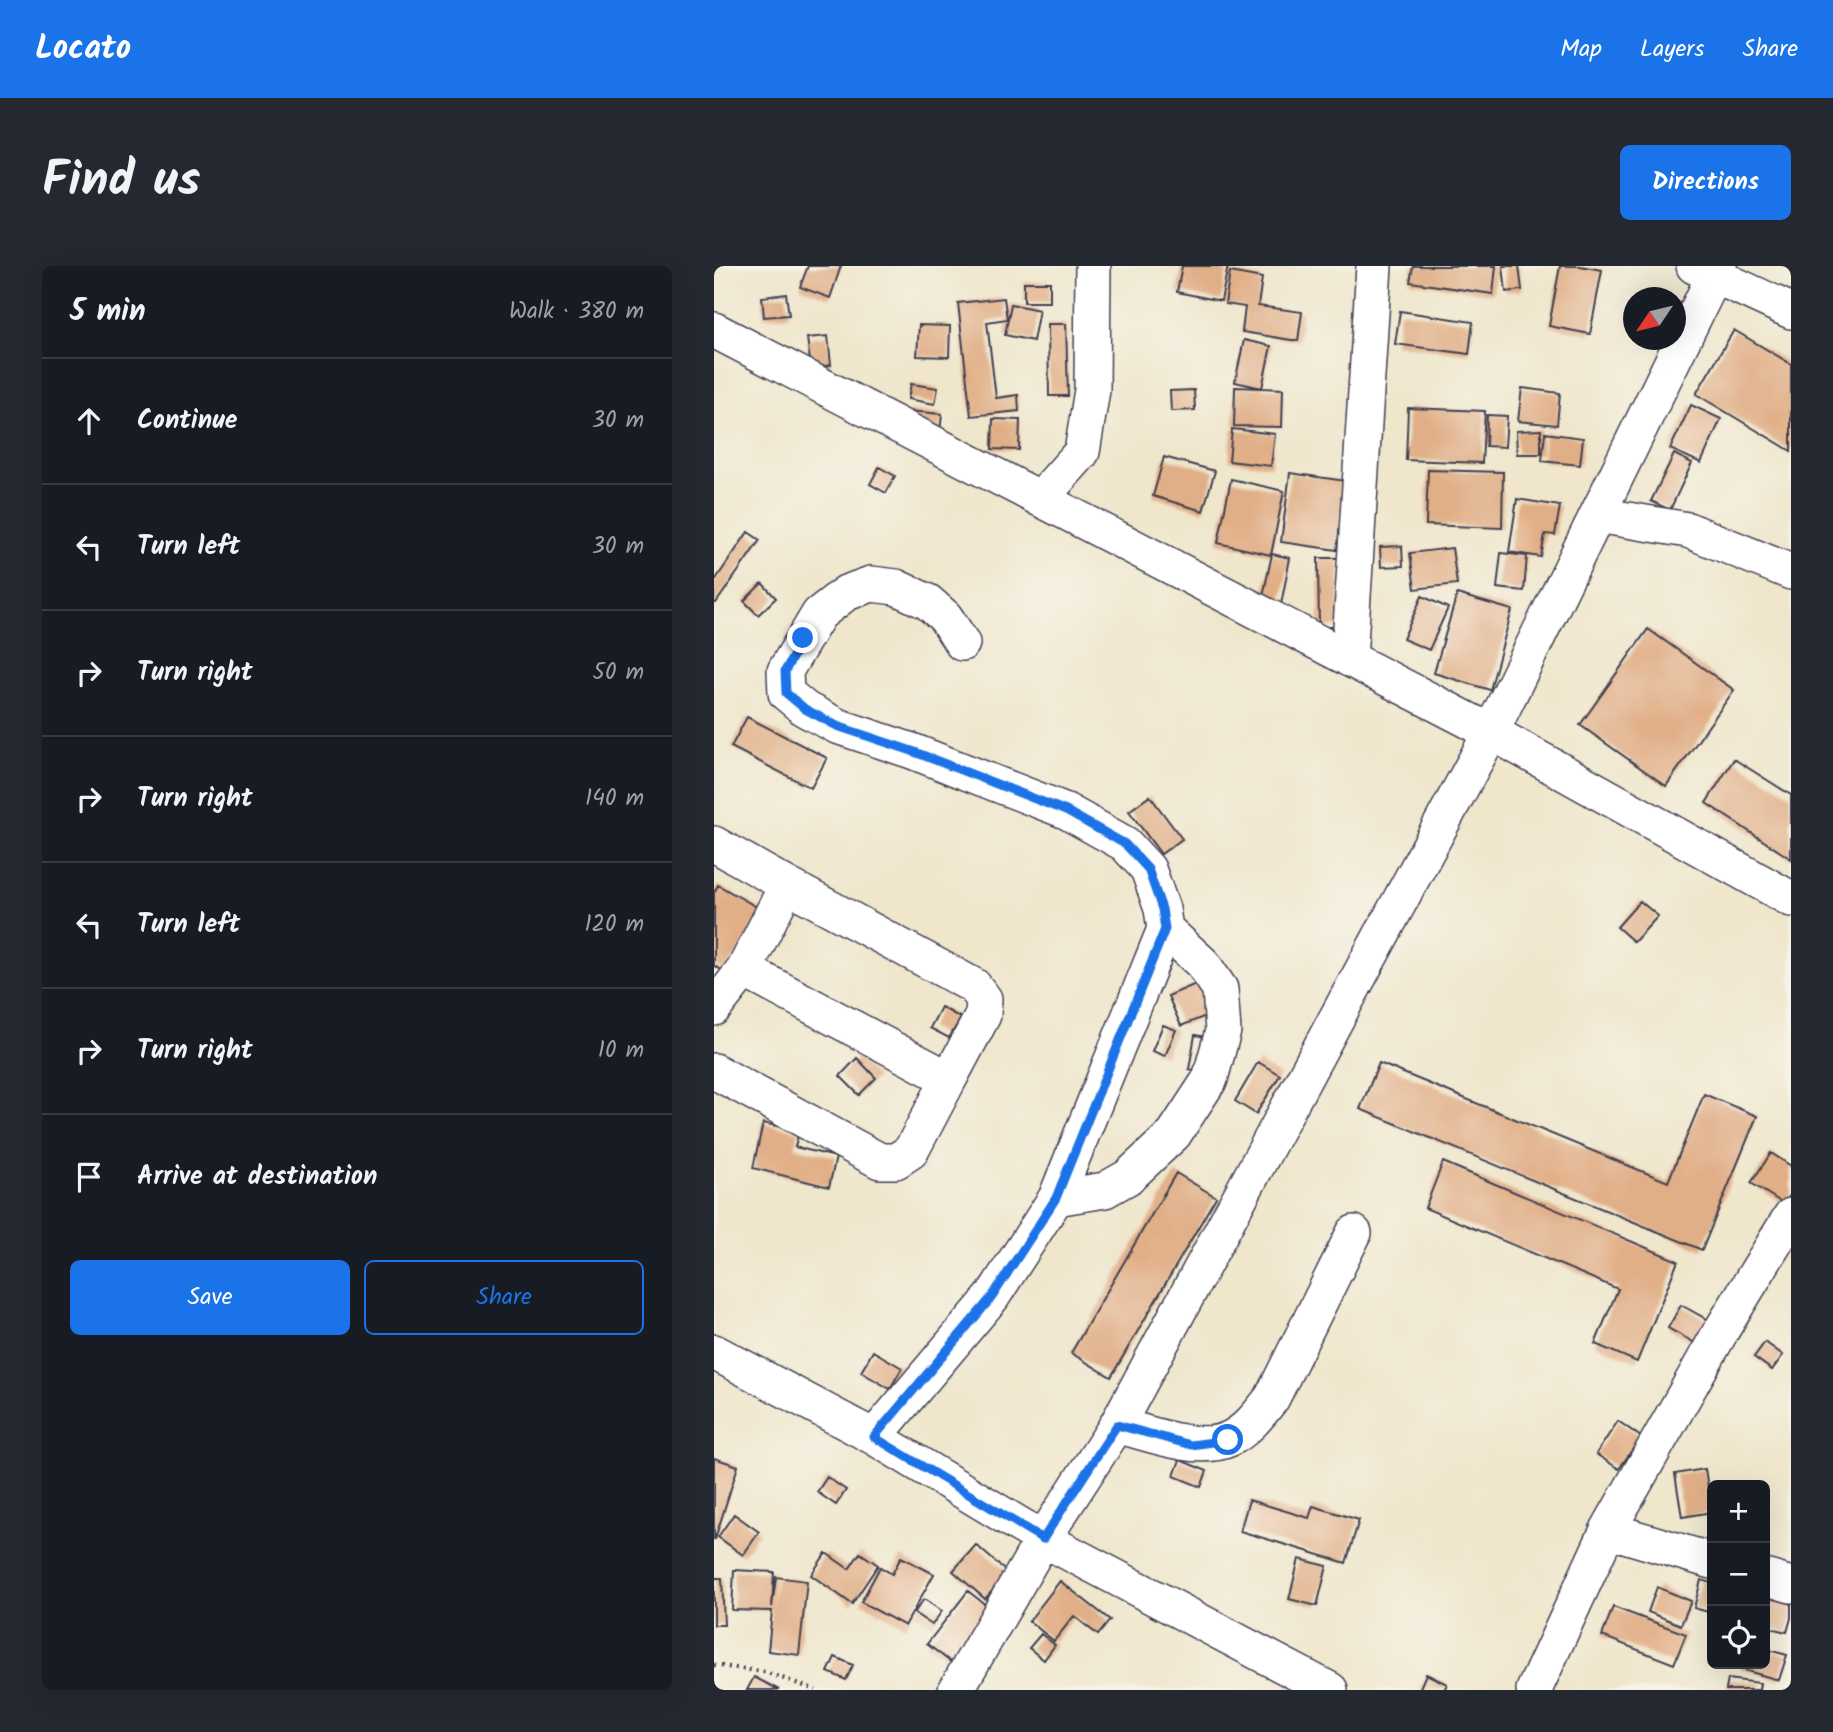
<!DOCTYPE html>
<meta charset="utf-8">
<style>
:root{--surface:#171b24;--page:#242831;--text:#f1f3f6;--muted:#9ea1a6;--line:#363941;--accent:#1a73e8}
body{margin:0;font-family:Kalam,sans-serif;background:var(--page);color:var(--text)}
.controls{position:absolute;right:21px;bottom:21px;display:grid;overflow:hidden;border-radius:10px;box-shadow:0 7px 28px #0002}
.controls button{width:63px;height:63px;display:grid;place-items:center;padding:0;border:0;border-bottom:2px solid var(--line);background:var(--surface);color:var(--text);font:35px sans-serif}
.compass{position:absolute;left:909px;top:21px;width:63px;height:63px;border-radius:50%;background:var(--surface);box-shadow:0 7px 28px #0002;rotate:235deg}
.stop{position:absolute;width:21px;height:21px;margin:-16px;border:5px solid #1a73e8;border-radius:50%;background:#fff}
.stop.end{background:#1a73e8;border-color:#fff;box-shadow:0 2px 7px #0008}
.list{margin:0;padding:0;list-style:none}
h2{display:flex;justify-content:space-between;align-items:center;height:91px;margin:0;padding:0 28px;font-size:30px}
h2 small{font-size:23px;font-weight:400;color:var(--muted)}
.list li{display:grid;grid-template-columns:46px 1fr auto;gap:21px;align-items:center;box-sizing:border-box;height:126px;padding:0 28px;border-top:2px solid var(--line)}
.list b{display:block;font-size:26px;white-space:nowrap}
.list em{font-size:23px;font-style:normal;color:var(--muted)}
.actions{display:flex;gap:14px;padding:21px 28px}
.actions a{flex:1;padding:16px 0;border:2px solid var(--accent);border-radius:10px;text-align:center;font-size:24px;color:var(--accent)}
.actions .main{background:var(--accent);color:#fff}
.icon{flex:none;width:38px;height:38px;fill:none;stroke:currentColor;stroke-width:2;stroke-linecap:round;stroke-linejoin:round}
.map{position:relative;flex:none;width:1077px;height:1424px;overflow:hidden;border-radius:10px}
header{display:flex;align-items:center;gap:42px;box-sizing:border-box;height:98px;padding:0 35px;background:var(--accent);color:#fff}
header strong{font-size:33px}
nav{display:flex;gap:38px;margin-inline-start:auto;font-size:24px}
.intro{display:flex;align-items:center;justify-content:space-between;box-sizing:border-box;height:168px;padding:0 42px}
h1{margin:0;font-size:49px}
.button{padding:18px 32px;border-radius:10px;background:var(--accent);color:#fff;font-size:24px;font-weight:700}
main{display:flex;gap:42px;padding:0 42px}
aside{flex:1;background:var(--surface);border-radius:10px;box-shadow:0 7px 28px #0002}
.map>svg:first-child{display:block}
.building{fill:#e1af87}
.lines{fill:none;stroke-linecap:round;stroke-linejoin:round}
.minor-casing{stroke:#413f51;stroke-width:38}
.path{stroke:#413f51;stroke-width:4.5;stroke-dasharray:2 5;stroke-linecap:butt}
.minor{stroke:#fff;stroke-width:35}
.route{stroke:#1a73e8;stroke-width:9}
</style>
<header>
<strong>Locato</strong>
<nav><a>Map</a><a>Layers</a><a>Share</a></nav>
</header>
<div class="intro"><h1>Find us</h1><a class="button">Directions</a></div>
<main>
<aside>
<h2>5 min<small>Walk · 380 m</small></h2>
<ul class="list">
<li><svg class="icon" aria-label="ahead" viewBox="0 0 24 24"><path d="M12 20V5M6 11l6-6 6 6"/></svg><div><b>Continue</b></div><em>30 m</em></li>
<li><svg class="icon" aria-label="left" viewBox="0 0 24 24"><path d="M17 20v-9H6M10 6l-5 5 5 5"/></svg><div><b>Turn left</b></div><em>30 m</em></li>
<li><svg class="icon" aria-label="right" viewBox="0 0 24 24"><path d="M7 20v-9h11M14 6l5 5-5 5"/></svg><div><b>Turn right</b></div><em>50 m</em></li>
<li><svg class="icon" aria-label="right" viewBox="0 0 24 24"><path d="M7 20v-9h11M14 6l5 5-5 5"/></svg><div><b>Turn right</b></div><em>140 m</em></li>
<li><svg class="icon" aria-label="left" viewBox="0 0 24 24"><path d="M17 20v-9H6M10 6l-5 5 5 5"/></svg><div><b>Turn left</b></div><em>120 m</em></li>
<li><svg class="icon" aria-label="right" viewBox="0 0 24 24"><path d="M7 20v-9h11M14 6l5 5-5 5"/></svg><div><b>Turn right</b></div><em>10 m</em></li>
<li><svg class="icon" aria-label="arrive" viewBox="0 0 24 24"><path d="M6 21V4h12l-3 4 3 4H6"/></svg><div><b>Arrive at destination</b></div></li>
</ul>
<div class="actions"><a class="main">Save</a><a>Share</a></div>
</aside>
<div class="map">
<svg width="1077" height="1424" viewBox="0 0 1077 1424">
<rect width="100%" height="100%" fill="#f7f3e8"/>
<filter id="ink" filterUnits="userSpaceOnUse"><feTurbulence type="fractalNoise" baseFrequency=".0143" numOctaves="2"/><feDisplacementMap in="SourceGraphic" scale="14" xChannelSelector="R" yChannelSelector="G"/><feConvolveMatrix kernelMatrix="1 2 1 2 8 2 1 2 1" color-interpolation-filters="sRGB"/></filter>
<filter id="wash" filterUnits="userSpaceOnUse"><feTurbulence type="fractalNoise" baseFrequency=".00686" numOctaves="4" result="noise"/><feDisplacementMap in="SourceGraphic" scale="28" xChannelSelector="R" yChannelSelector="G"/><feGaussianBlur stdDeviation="1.57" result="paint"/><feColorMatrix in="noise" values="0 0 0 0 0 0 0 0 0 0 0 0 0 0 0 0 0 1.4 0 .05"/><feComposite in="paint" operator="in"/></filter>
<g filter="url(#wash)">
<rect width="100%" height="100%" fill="#efe6cc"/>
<g id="blocks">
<path class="building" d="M94 0H127L116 32 86 21Z
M468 0H514L507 35 463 26Z
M699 0H782L779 28 696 16Z
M789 0H805L808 24 792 26Z
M846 0H866L888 4 876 68 835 60Z
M516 6 548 12 544 40 588 46 584 75 528 66 531 41 511 38Z
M310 16H336V36H310Z
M72 28 75 49 50 51 48 31Z
M290 32 293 53 273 56 282 132 304 129 305 145 257 150 244 37Z
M297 38 325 44 319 75 291 69Z
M686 45 759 56 755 88 681 78Z
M334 58H352L354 130H335Z
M205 59 236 60 235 91 203 90Z
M1020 64 1077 98V185L982 128Z
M114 70 117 99 97 102 93 72Z
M530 74 557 80 548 122 569 123 568 161 520 160 521 121 548 122 521 116Z
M197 118 224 122 221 138 194 133Z
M808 122 846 127 843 159 804 155Z
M480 124 481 144 457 145 456 125Z
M977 139 1007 153 987 197 956 183Z
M694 142 771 145 768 197 692 194Z
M194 145 228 148 225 176Z
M773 149 793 150 791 181 772 180Z
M279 153 306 154 305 184 278 183Z
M518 163 561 168 557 200 515 195Z
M827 164V188H803L802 165Z
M831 167 869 172 866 199 828 195Z
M960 188 978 197 956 244 937 235Z
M450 191 501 205 489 245 439 230Z
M165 201 181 210 172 227 156 218Z
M714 204 789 206 788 262 712 259Z
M576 207 632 215 623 284 567 276Z
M517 213 570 225 557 289 504 277Z
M803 233 846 240 841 269 831 268 827 291 795 286Z
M34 266 46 274 2 337 0 336V316Z
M688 280 689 300 667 301 666 281Z
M738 282 743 318 701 323 696 287Z
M787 287 813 290 810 325 783 322Z
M558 288 576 292 566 344 547 340Z
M604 292H625L626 361H605Z
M48 317 62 332 44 349 30 335Z
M743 328 798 344 776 424 720 407Z
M708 330 734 342 715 384 689 373Z
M934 363 1020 424 952 520 866 459Z
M33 451 113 492 97 522 17 481Z
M1020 493 1077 529V593L992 537Z
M436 530 468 573 447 588 415 545Z
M4 619 55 648 10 705 0 700V627Z
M926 635 944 650 920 676 903 661Z
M484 717 497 748 467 760 454 730Z
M227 741 247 752 235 772 216 762Z
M449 759 462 764 451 790 438 785Z
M481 769 498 772 491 807 475 803Z
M143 792 162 812 145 829 126 810Z
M544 796 566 809 542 848 521 835Z
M665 797 954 916 990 828 1043 850 988 984 646 843Z
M49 857 85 865 81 881 122 891 115 921 39 902Z
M1057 887 1077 900V928L1070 938 1037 917Z
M729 896 964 995 923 1096 881 1078 904 1023 711 942Z
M462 907 502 931 397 1111 357 1087Z
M967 1039 994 1054 981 1077 954 1062Z
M1051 1076 1069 1089 1058 1104 1040 1091Z
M159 1085 188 1102 176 1123 147 1106Z
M904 1155 927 1171 905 1203 882 1188Z
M0 1192 24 1200 1 1273H0Z
M466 1194 493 1205 487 1221 460 1210Z
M991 1203 998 1246 968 1251 961 1208Z
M113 1211 132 1224 122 1239 103 1226Z
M535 1234 595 1252 599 1240 645 1254 632 1297 526 1265Z
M20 1248 45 1266 29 1289 4 1271Z
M262 1279 294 1307 271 1333 239 1305Z
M112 1287 135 1303 146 1287 164 1299 138 1338 97 1309Z
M187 1291 220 1308 191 1360 147 1336 166 1301 178 1308Z
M585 1293 613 1300 603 1340 575 1333Z
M20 1304 60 1306 58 1341 62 1311 93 1315 85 1389 54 1385 58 1345 18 1344Z
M0 1312H8L10 1359H0Z
M987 1314 998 1317V1347L980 1342Z
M346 1315 396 1354 384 1369 360 1350 340 1375 315 1355Z
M943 1321 977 1335 967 1359 934 1346Z
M254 1325 278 1344 238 1397 213 1378Z
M1051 1331 1077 1337V1352L1073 1366 1051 1361Z
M210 1333 228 1345 218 1359 200 1347Z
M899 1341 972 1368 960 1398 888 1370Z
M327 1368 341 1379 330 1394 315 1382Z
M1051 1383 1073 1389 1065 1414 1026 1403 1027 1398H1051Z
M121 1391 139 1399 132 1414 114 1406Z
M712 1408 733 1418 730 1424H705Z
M40 1411 65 1424H33Z
M1014 1413 1046 1417 1045 1424H1012Z"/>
</g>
</g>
<g filter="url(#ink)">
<use href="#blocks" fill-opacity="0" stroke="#413f51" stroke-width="2"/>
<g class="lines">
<defs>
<path id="minor" d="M980 0 1077 45
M0 64 777 466 1077 633
M326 233 368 186 378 124 379 0
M883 249 974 264 1077 306
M635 393 660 0
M0 578 73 619
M0 742 30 704 73 619 260 720 270 733 269 749 235 813
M0 805 166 895H182L197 885 235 813 30 704
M342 932 391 924 414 911 460 868 496 813 509 765 506 723 489 698 451 663
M0 1086 160 1171 329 1273 616 1424
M403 1159C433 1167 485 1187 515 1173 533 1165 546 1147 558 1132L640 967
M160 1171 278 1031 342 932 451 663 448 643 434 603 411 578 352 545 198 485 123 460 91 443 72 427 71 405 105 348 132 327 157 318 182 321 214 336 231 351 248 377
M894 1264 998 1295
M1051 1311 1077 1319
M242 1424 329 1273 403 1159 777 466 1005 0
M820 1424 894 1264 1007 1065 1077 950"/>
</defs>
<use href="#minor" class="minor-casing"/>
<path class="path" d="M0 1399 51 1406 102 1424"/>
<use href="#minor" class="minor"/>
</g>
</g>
<g class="lines" filter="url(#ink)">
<path class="route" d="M89 372 71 405 72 427 91 443 123 460 198 485 352 545 411 578 434 603 448 643 451 663 342 932 278 1031 160 1171 329 1273 403 1159 477 1179 514 1174"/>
</g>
</svg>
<div class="controls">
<button>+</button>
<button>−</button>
<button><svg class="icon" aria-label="locate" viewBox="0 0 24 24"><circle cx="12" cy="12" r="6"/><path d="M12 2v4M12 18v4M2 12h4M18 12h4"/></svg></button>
</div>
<svg class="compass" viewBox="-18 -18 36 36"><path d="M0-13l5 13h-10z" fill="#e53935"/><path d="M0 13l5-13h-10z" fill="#9ea1a6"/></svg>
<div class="stop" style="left:514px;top:1174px"></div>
<div class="stop end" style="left:89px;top:372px"></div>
</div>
</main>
